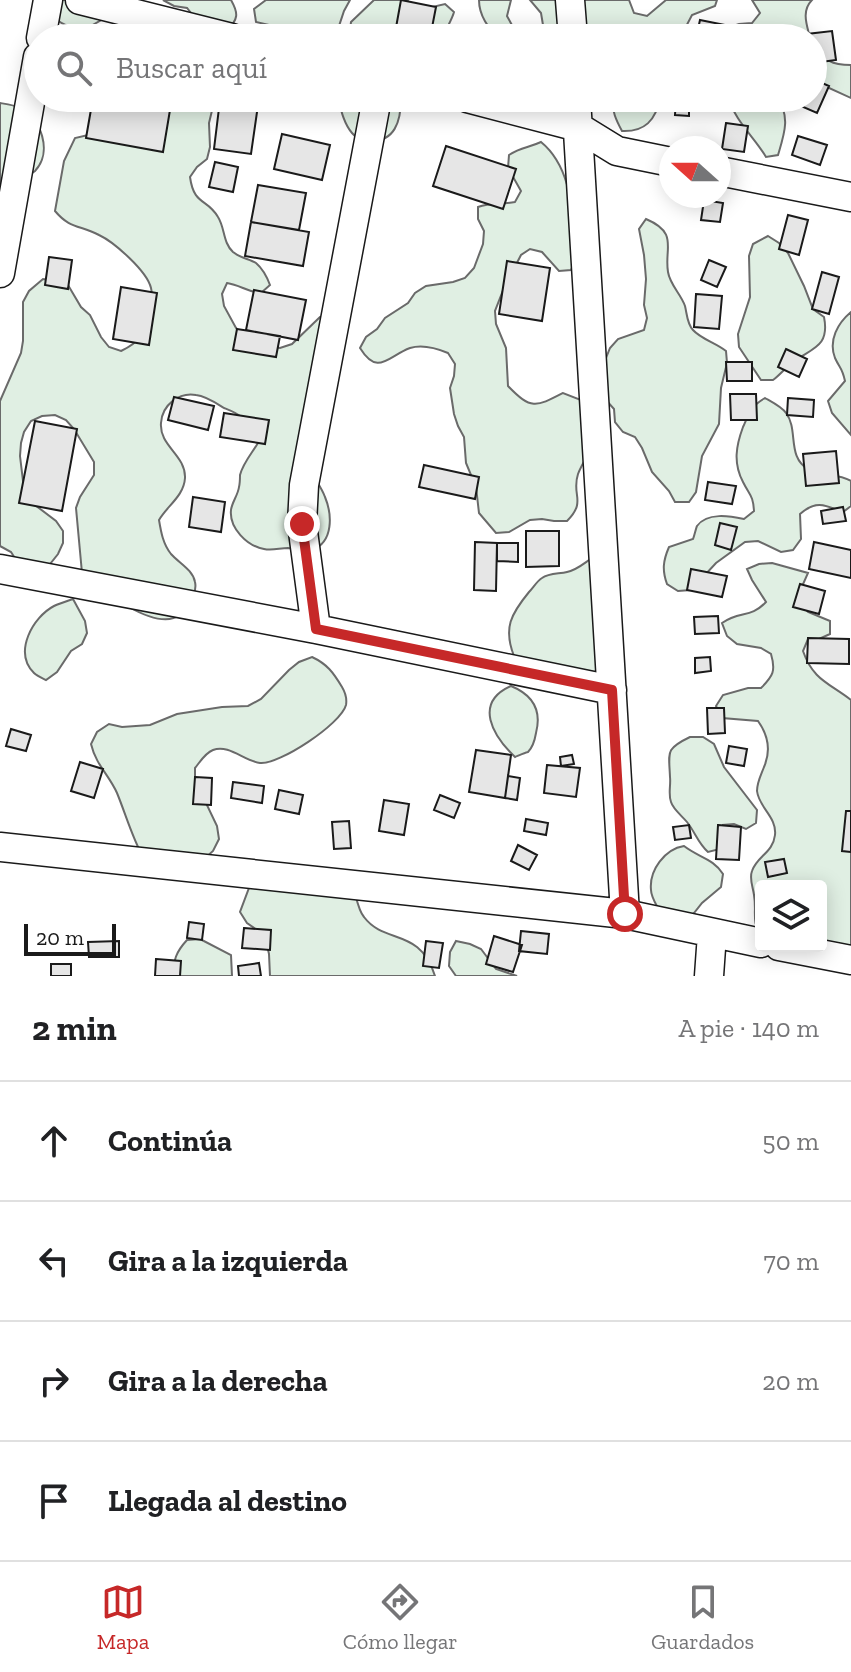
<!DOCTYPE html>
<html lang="es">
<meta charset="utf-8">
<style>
:root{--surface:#fff;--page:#f2f2f2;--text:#202124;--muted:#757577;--line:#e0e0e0;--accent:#c62828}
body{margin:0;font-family:"Zilla Slab",serif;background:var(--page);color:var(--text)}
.controls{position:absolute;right:24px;bottom:24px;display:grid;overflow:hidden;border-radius:8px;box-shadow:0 4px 20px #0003}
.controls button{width:72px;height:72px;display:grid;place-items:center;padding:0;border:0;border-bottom:2px solid var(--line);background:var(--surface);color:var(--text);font:40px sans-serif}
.compass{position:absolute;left:659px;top:136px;width:72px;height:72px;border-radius:50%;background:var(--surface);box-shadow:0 4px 20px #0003;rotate:291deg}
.scale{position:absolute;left:24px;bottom:20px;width:92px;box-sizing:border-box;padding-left:8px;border:4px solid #1a1a1a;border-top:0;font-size:22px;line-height:28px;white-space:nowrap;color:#1a1a1a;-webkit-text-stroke:6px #fff;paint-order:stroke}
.stop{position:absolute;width:24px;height:24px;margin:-18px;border:6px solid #c62828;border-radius:50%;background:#fff}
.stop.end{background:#c62828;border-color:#fff;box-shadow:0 2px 8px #0008}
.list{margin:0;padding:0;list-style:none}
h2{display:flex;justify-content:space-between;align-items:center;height:104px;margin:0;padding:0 32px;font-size:34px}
h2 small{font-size:26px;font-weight:400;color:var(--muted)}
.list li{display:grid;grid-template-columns:52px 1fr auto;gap:24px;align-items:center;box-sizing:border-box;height:120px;padding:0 32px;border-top:2px solid var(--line)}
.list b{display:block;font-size:30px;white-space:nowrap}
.list em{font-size:26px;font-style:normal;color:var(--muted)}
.icon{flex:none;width:44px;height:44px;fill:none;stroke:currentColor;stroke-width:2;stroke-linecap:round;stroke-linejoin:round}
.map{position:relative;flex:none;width:851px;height:976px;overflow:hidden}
.search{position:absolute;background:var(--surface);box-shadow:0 4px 20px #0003;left:24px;right:24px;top:24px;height:88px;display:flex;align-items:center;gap:20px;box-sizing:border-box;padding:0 28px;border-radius:44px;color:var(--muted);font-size:30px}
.sheet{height:584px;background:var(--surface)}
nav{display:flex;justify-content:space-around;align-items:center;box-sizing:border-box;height:112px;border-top:2px solid var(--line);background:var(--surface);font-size:22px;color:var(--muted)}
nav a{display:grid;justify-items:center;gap:4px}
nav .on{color:var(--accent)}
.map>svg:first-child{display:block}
.green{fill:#e0efe3;stroke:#6a6a6a;stroke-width:2}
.building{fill:#e6e6e6;stroke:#1a1a1a;stroke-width:2}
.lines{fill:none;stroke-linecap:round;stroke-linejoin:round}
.street-casing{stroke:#1a1a1a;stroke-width:31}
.street{stroke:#fff;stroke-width:28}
.route{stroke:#c62828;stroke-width:10}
</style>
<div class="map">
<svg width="851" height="976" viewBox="0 0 851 976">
<rect width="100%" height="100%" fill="#fff"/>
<path class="green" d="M46 0H109L103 19 82 31C61 24 54 23 46 0Z
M163 0H231C239 14 238 19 227 31L195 18 187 8 174 6Z
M266 0H350L344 11 335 38H307L303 33 256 22 254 9Z
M374 0H408L401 13 396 38H349L351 22Z
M479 0H511L507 16 513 27 523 36 535 33 543 25 541 13 530 0H557L570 38H500C488 29 479 15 479 0Z
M572 0H629L634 13 647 16 666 0H717L715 6 692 15 680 38H582Z
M752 0H812C801 11 807 25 810 38H722L727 28 739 24 752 23 760 13Z
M445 4 454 12C452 20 444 32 443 38H425L432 7Z
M813 45C826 60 830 65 851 65V98L827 87 813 86Z
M154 98H215L209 123 210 147 207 159 197 167 190 177C194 206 207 198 218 217 225 228 223 243 233 252 240 258 250 259 256 263 263 269 267 277 270 285L261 293C248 292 240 285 227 283L222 294 224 306 236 328 244 337 268 346 280 348 292 344 320 317 333 316 313 475C317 482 322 489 325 497 332 514 334 542 312 550 304 553 296 549 288 548 280 548 272 551 264 549 247 546 229 528 231 510 232 502 238 495 239 487 240 483 240 479 240 475 243 463 252 453 258 443 253 435 248 423 241 417 237 413 229 410 224 408 216 403 206 396 196 395 179 392 162 405 161 423 159 446 186 455 185 478 184 496 167 506 159 520 161 532 163 544 171 554 179 563 193 570 195 582 197 591 192 598 187 605 185 608 183 612 180 615 155 633 100 589 82 573L76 508 80 497 94 475V462L74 429 66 420 55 415 42 416 31 421 24 432 21 443 20 456 23 481 35 505 56 521 63 531V543L58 554 50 564 40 571 18 563 11 552 0 546V401L21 353 23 341V302L29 291 43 279 56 281 68 285 81 307 90 315 101 337 109 347 121 351C142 341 143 334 148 312 151 304 153 296 151 288 147 271 114 242 99 235 80 225 70 229 55 211L64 161 75 138 101 132Z
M338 98H401C401 121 395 143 368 141 361 141 357 139 352 133 344 124 341 110 338 98Z
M612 98H660C656 120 645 132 622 131 616 120 612 111 612 98Z
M729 98H777C791 116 784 135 778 155L766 157C755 138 734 120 729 98Z
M0 103C6 104 14 105 20 108 41 118 53 152 35 171 32 174 27 175 23 178L0 254Z
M541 142C574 169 572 218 577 257L571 270 559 271 542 252 530 249 521 255 504 288 495 311 496 324 506 348 508 386C531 410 536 407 563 393L599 407C595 422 593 437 589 451 586 459 581 466 578 474 571 495 587 501 567 521H554L542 519 530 520 509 532 496 533 479 513 476 487 466 463 464 437 458 426 454 414 450 388 454 376 455 364 448 353C436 348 423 344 410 348 388 356 378 377 360 348L366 337 377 329 385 318 408 303 415 293 426 286 453 282 465 278 474 268 483 244 484 231 478 219V207C491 202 502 205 515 202L521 191 508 168 509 155C521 147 528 148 541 142Z
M646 219C679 233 664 248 668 272 670 285 681 294 685 306 687 314 687 324 693 330 701 339 716 343 726 351L727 363 721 388 719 424 702 456 696 492 689 502H675L669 491 652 472 642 448 635 437 623 432 615 422 614 409 605 399 600 373 610 348 618 339 644 330 647 318 644 305 646 279 644 255 639 229Z
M768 236 779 243 788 253 804 286 813 309 824 317C830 347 812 348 793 362 786 367 780 375 773 380H761L739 347 738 334 750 297 749 256 753 244Z
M851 312V435L832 413 828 401 845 381C842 367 840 369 835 358 828 340 838 323 851 312Z
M765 398C772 402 782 407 786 413 799 430 786 457 809 470 822 477 838 473 851 481V506L843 512C825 505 816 500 800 514L801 539 793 550 781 552 758 541 745 542 716 563 691 590 678 591 667 584C662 570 663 561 669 547L693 539C694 537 696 528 697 526 707 512 730 516 744 519L754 511C753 495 750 496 743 482 733 463 736 446 743 427 750 412 750 407 765 398Z
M589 560 600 565 602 661 596 672 584 677 514 656C503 628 511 614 529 592 533 588 537 581 542 578 549 573 559 574 567 572 576 570 582 565 589 560Z
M772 563 808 573 800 591 799 602 808 612 830 621V634L819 639H808L803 651C813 680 829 683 851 700V973L821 946V886H761V937C751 921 757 911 754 895 753 887 749 879 752 871 757 856 773 853 775 835 777 817 759 808 757 791 757 782 761 775 764 767 771 751 768 735 758 721L722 718 716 706 723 695 748 688H761C773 676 776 671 771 654L761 648 737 644 727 636 722 623C740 610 750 619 766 602L752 580 747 569 759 564Z
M73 599 85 621 87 633 82 644 71 651 57 672 46 680C42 678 37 676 34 673 13 652 33 617 54 606 60 603 67 601 73 599Z
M312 657C327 664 333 672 342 687 345 692 347 699 346 705 341 724 279 765 260 763 244 761 229 744 213 750 205 753 200 762 195 768V780L217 826 219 839 213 851 203 860 143 857C132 837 126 815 117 793 109 775 96 765 91 744L97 732 109 724 122 727 150 725 177 714 222 707 248 706 261 699 289 670 299 662Z
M511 686C533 695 542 710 536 733 535 739 532 748 528 752 527 752 517 756 515 757 493 736 473 703 511 686Z
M690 737H703L714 744 724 767 757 810 756 823 746 829 734 824 723 825 724 837 720 849 708 852C698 843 695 832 687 822 682 816 673 809 671 802 668 794 671 785 670 777 669 752 665 749 690 737Z
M684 846C698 857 714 859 723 874L721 887 702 903 694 913 685 920 661 914C658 907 651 898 651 890 649 870 665 849 684 846Z
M260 882 355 893C357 901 359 911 364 917 385 945 420 927 435 976H270L269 954 266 941 257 930 247 923 240 912 249 888Z
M200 939 231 955 232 976H174C173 960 176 952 187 940Z
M456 941 470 944 481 949 496 969 517 976H456L449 966 450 952Z"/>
<path class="building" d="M401 0 436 7 430 38 395 33Z
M700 20 730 26 727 38H696Z
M832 31 836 60 813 63V38H807V34Z
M813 79 829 86 817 113 794 103 796 98H813Z
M93 98H172L163 152 86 138Z
M676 98H689V116L675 115Z
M220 100 258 105 251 154 214 149Z
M726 123 748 126 744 152 722 149Z
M282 134 330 145 322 180 274 169Z
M798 136 827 145 820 165 792 155Z
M446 146 516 169 503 209 433 186Z
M215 162 238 167 233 192 209 187Z
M258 185 306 193 299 230 251 222Z
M704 200 723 203 720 222 701 220Z
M788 215 808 220 799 255 779 249Z
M251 222 309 232 303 266 245 256Z
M49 257 72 260 68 289 45 285Z
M709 260 726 267 717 287 701 280Z
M507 261 550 268 542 321 499 314Z
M822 272 839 277 829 314 812 309Z
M121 287 157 293 149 345 113 339Z
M254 290 306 300 298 340 246 330Z
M696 294 722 296 719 329 694 327Z
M237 329 280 336 276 357 233 350Z
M786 349 807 359 799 377 778 367Z
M726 362H752V381H727Z
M730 394H756L757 420H731Z
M174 397 214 406 208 430 168 420Z
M788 398 814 400 813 417 787 415Z
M224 413 269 420 265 444 220 437Z
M35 421 77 429 62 511 19 503Z
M836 451 839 483 806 486 803 454Z
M424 465 479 477 475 499 419 487Z
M708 482 736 486 732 504 705 500Z
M193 497 225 502 221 532 189 527Z
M843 507 846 521 823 524 821 511Z
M720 523 737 527 731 550 715 545Z
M526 531H559V566L526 567Z
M475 542 497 543 496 591 474 590Z
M814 542 851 550V578L809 569Z
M497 543H518V562L497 561Z
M691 569 727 576 722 597 687 590Z
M800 584 825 591 819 614 793 607Z
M718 616 719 633 695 634 694 617Z
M808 638 849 639V664L807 663Z
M710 657 711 671 695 673V658Z
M707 708H724L725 733 708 734Z
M11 729 31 735 26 751 6 746Z
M729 746 747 749 744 766 726 763Z
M476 750 511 755 505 798 469 792Z
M572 755 574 764 561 766 560 757Z
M80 762 103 769 94 798 71 791Z
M547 765 580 768 576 797 544 793Z
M508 776 520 778 517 800 505 798Z
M195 777 212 778 211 805 193 804Z
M233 782 264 786 262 803 231 798Z
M279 790 303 795 299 814 275 809Z
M440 795 460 803 454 818 434 810Z
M384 800 409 804 404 835 379 831Z
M846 811H851V852L842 851Z
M526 819 548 823 546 835 524 831Z
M349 821 351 848 334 849 332 822Z
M689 825 691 838 675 840 673 827Z
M718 825 741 827 739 860 716 859Z
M518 845 537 855 529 870 511 861Z
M784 859 787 873 768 877 765 862Z
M189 922 204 924 202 940 187 938Z
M244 928 271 930 270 950 242 948Z
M521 931 549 934 547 954 519 951Z
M494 936 522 945 513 972 486 964Z
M119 941V957H89L88 942Z
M426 941 443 943 439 968 423 966Z
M156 959 181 961 180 976H155Z
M259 963 261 976H239L238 966Z
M51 964H71V976H51Z"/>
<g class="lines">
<defs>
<path id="street" d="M80 0 232 38
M570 0 573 38
M41 38 48 0
M467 98 578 127 617 151 671 162
M576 98 625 914
M719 171 851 197
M0 273 38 57
M0 569 316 629 612 690
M316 629 302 524 304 485 377 98
M0 847 625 914 761 943
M779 946 851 960
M709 976 712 934"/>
</defs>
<use href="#street" class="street-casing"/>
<use href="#street" class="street"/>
</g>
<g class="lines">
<path class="route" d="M302 524 316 629 612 690 625 914"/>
</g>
</svg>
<div class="controls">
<button><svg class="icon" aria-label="layers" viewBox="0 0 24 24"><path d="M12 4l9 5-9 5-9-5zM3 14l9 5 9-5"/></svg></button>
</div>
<svg class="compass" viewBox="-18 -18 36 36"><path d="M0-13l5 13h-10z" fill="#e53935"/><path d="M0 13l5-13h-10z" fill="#757577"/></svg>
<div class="scale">20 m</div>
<div class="stop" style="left:625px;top:914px"></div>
<div class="stop end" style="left:302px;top:524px"></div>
<div class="search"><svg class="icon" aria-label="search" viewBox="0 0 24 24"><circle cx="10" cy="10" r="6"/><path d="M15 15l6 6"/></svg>Buscar aquí</div>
</div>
<section class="sheet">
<h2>2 min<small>A pie · 140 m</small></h2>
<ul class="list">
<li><svg class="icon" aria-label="ahead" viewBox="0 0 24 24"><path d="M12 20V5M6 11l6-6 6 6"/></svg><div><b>Continúa</b></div><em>50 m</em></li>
<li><svg class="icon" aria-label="left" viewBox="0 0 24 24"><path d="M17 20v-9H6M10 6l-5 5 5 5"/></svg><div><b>Gira a la izquierda</b></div><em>70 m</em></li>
<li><svg class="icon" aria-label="right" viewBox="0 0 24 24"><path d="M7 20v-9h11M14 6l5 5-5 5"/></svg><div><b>Gira a la derecha</b></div><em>20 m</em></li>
<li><svg class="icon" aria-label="arrive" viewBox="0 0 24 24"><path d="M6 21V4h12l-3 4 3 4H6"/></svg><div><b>Llegada al destino</b></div></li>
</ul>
</section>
<nav>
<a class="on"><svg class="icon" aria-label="map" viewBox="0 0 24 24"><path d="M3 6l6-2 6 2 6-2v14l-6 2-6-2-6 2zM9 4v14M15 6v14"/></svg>Mapa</a>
<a><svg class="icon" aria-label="directions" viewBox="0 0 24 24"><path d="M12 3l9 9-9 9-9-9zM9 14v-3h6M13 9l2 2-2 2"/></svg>Cómo llegar</a>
<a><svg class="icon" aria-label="saved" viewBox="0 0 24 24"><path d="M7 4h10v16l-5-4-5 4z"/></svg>Guardados</a>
</nav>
